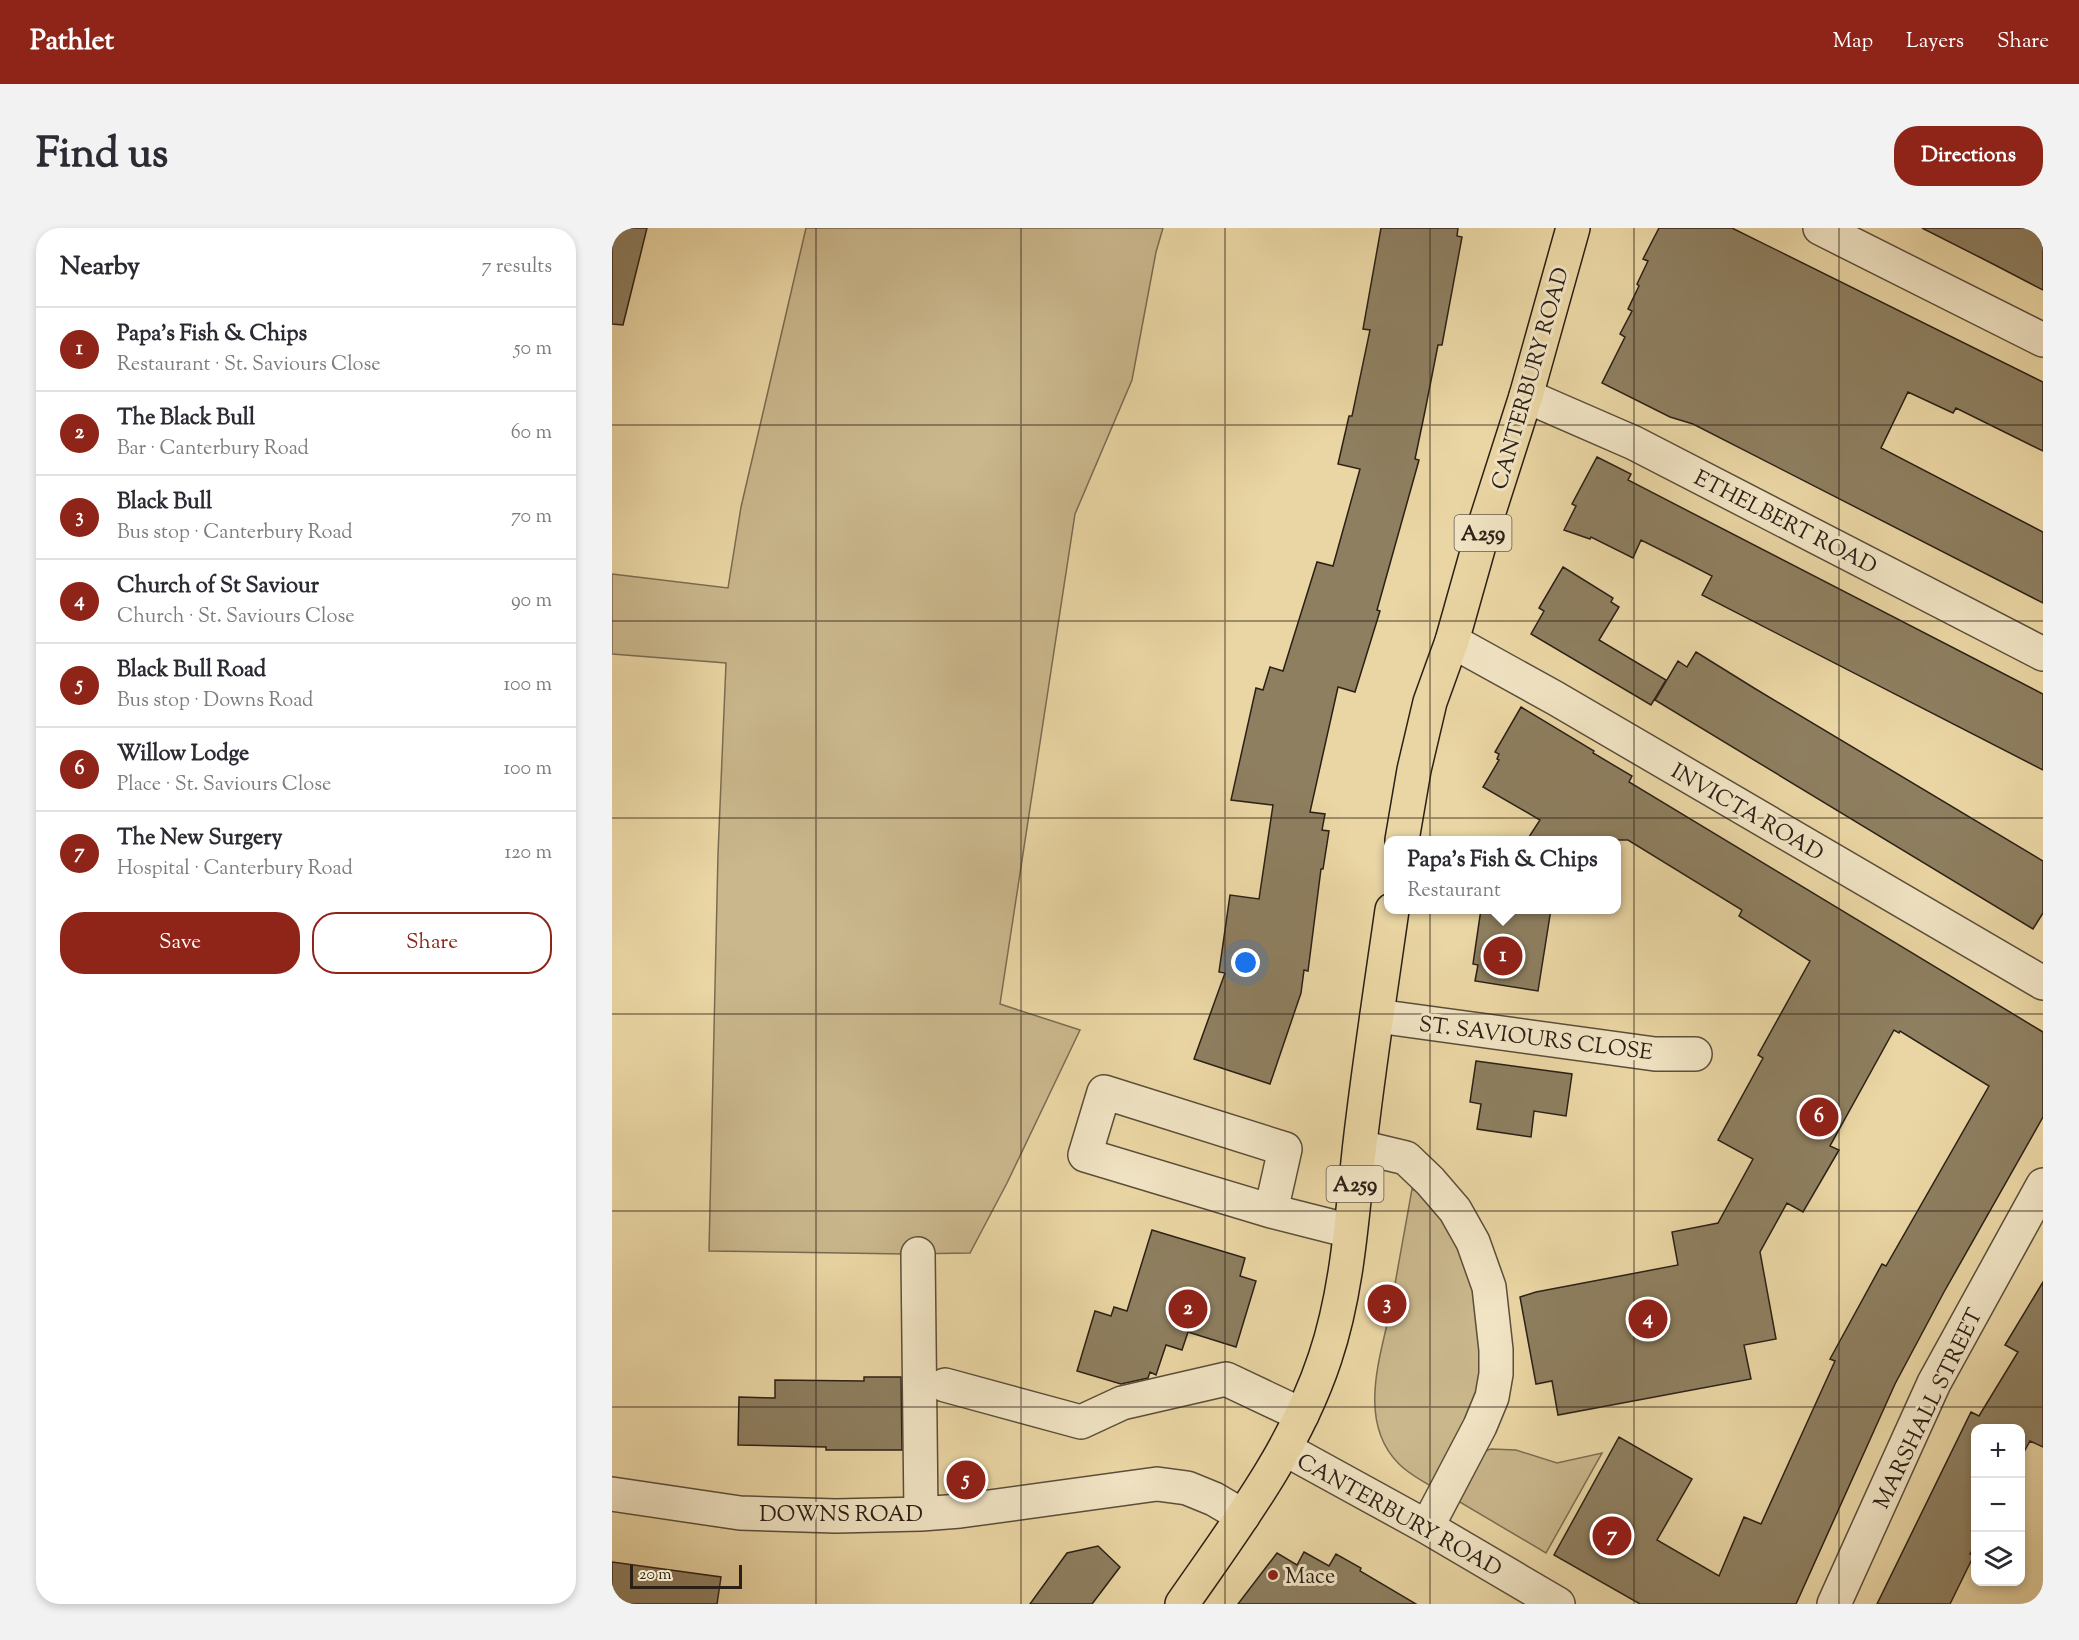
<!DOCTYPE html>
<meta charset="utf-8">
<style>
:root{--surface:#fff;--page:#f2f2f3;--text:#2b2b33;--muted:#7c7c81;--line:#e1e1e2;--accent:#8f2418}
body{margin:0;font-family:"Sorts Mill Goudy",serif;background:var(--page);color:var(--text)}
.controls{position:absolute;right:18px;bottom:18px;display:grid;overflow:hidden;border-radius:12px;box-shadow:0 3px 9px #0003}
.controls button{width:54px;height:54px;display:grid;place-items:center;padding:0;border:0;border-bottom:2px solid var(--line);background:var(--surface);color:var(--text);font:30px sans-serif}
.scale{position:absolute;left:18px;bottom:15px;width:112px;box-sizing:border-box;padding-left:6px;border:3px solid #2b2017;border-top:0;font-size:16px;line-height:21px;white-space:nowrap;color:#2b2017;-webkit-text-stroke:4px #f1e4c4;paint-order:stroke}
.you{position:absolute;left:634px;top:735px;width:21px;height:21px;margin:-15px;border:4px solid #fff;border-radius:50%;background:#1a73e8;box-shadow:0 0 0 9px #1a73e833}
.badge{display:grid;place-items:center;width:39px;height:39px;border-radius:50%;background:var(--accent);color:#fff;font-size:20px;font-weight:700}
.pin{position:absolute;translate:-50% -50%;border:3px solid #fff;box-shadow:0 2px 6px #0006}
.popup{position:absolute;left:772px;top:608px;width:237px;height:78px;box-sizing:border-box;display:grid;place-content:center;border-radius:12px;background:var(--surface);filter:drop-shadow(0 2px 4px #0005);font-size:20px;white-space:nowrap;color:var(--muted)}
.popup b{font-size:22px;color:var(--text)}
.popup::after{content:'';position:absolute;left:50%;top:100%;margin-left:-12px;border:12px solid transparent;border-top-color:var(--surface)}
.list{margin:0;padding:0;list-style:none}
h2{display:flex;justify-content:space-between;align-items:center;height:78px;margin:0;padding:0 24px;font-size:26px}
h2 small{font-size:20px;font-weight:400;color:var(--muted)}
.list li{display:grid;grid-template-columns:39px 1fr auto;gap:18px;align-items:center;box-sizing:border-box;height:84px;padding:0 24px;border-top:2px solid var(--line)}
.list b{display:block;font-size:22px;white-space:nowrap}
.list p{margin:0;font-size:20px;white-space:nowrap;color:var(--muted)}
.list em{font-size:20px;font-style:normal;color:var(--muted)}
.actions{display:flex;gap:12px;padding:18px 24px}
.actions a{flex:1;padding:14px 0;border:2px solid var(--accent);border-radius:24px;text-align:center;font-size:21px;color:var(--accent)}
.actions .main{background:var(--accent);color:#fff}
.icon{flex:none;width:33px;height:33px;fill:none;stroke:currentColor;stroke-width:2;stroke-linecap:round;stroke-linejoin:round}
.map{position:relative;flex:none;width:1431px;height:1376px;overflow:hidden;border-radius:24px}
header{display:flex;align-items:center;gap:36px;box-sizing:border-box;height:84px;padding:0 30px;background:var(--accent);color:#fff}
header strong{font-size:28px}
nav{display:flex;gap:33px;margin-inline-start:auto;font-size:21px}
.intro{display:flex;align-items:center;justify-content:space-between;box-sizing:border-box;height:144px;padding:0 36px}
h1{margin:0;font-size:42px}
.button{padding:15px 27px;border-radius:24px;background:var(--accent);color:#fff;font-size:21px;font-weight:700}
main{display:flex;gap:36px;padding:0 36px}
aside{flex:1;background:var(--surface);border-radius:24px;box-shadow:0 3px 9px #0003}
.map>svg:first-child{display:block}
.green{fill:#cab78c;stroke:#7a6c52;stroke-width:1.5}
.building{fill:#8e7f60;stroke:#2b2017;stroke-width:1.5}
.lines{fill:none;stroke-linecap:round;stroke-linejoin:round}
.minor-casing{stroke:#5b4e3a;stroke-width:36}
.highway-casing{stroke:#2b2017;stroke-width:36}
.minor{stroke:#f1e4c4;stroke-width:33}
.highway{stroke:#ead6a4;stroke-width:33}
.grid{fill:none;stroke:#2b2017;stroke-width:1.5;stroke-opacity:0.55}
.poi-dot{fill:#8f2418;stroke:#f1e4c4;stroke-width:2}
.labels{text-anchor:middle;stroke-width:6;stroke-linejoin:round;paint-order:stroke}
.shield{fill:#f1e4c4;stroke:#665b4b;stroke-width:1.5}
.shield-label{font-size:21px;font-weight:bold;fill:#2b2017}
.street-label{font-size:22px;fill:#2b2017;stroke:#f1e4c4}
.poi-label{font-size:22px;fill:#2b2017;stroke:#f1e4c4;text-anchor:start}
</style>
<header>
<strong>Pathlet</strong>
<nav><a>Map</a><a>Layers</a><a>Share</a></nav>
</header>
<div class="intro"><h1>Find us</h1><a class="button">Directions</a></div>
<main>
<aside>
<h2>Nearby<small>7 results</small></h2>
<ul class="list">
<li><span class="badge">1</span><div><b>Papa's Fish &amp; Chips</b><p>Restaurant · St. Saviours Close</p></div><em>50 m</em></li>
<li><span class="badge">2</span><div><b>The Black Bull</b><p>Bar · Canterbury Road</p></div><em>60 m</em></li>
<li><span class="badge">3</span><div><b>Black Bull</b><p>Bus stop · Canterbury Road</p></div><em>70 m</em></li>
<li><span class="badge">4</span><div><b>Church of St Saviour</b><p>Church · St. Saviours Close</p></div><em>90 m</em></li>
<li><span class="badge">5</span><div><b>Black Bull Road</b><p>Bus stop · Downs Road</p></div><em>100 m</em></li>
<li><span class="badge">6</span><div><b>Willow Lodge</b><p>Place · St. Saviours Close</p></div><em>100 m</em></li>
<li><span class="badge">7</span><div><b>The New Surgery</b><p>Hospital · Canterbury Road</p></div><em>120 m</em></li>
</ul>
<div class="actions"><a class="main">Save</a><a>Share</a></div>
</aside>
<div class="map">
<svg width="1431" height="1376" viewBox="0 0 1431 1376">
<rect width="100%" height="100%" fill="#ead6a4"/>
<filter id="stains"><feTurbulence type="fractalNoise" baseFrequency=".00333" numOctaves="4"/><feColorMatrix values="0 0 0 0 .2 0 0 0 0 .09 0 0 0 0 .02 0 0 0 .5 -.17"/></filter>
<radialGradient id="worn" r=".72"><stop offset=".6" stop-color="#630" stop-opacity="0"/><stop offset="1" stop-color="#630" stop-opacity=".3"/></radialGradient>
<path class="green" d="M194 0H551L544 24 520 152 463 286 388 776 468 802 395 955 358 1025 293 1026 97 1023 106 626 114 435 0 426V346L116 360 129 279Z
M800 961 816 969 855 1029 867 1058 871 1163 826 1262C812 1254 798 1247 787 1236 747 1196 766 1136 777 1088L788 1090 792 1069 781 1067Z
M879 1221 904 1222 945 1235 990 1225 934 1325 841 1270 863 1226Z"/>
<path class="building" d="M0 0H35L11 97 0 96Z
M769 0H846L845 8 850 9 830 117H826L813 183 803 231 807 232 765 382 768 383 743 464 726 459 698 584 713 586 710 602 717 603 711 641H709L696 743 692 742 689 765 658 856 582 831 613 745 607 744 618 667 647 671 661 577 619 572 644 460 651 462 658 439 671 443 705 334 721 338 748 241 726 236 737 188H740L758 102 751 101Z
M1047 0H1120L1431 154V223L1344 180 1341 185 1296 164 1269 220 1431 304V375L1081 196 1058 189 990 155 1013 109 1008 106 1020 83 1016 81 1027 58 1025 56 1036 33 1031 31Z
M1310 0H1431V62L1381 36Z
M985 229 1019 246 1016 252 1431 466V542L1090 367 1100 348 1069 332 1029 312 1021 330 979 309 978 311 952 302 964 278 960 276Z
M951 339 1001 370 999 374 1007 379 987 412 1054 452 1039 477 919 406 932 383 927 380Z
M1084 424 1142 460 1431 633V685L1421 701 1043 472 1066 433 1075 439Z
M909 479 982 523 981 525 1020 548 1017 554 1431 804V889L1332 1064 1283 1156 1184 1376H1028L942 1327 1007 1209 1080 1251 1045 1312 1107 1348 1132 1289 1149 1296 1223 1133 1218 1131 1270 1036 1274 1038 1377 858 1288 803 1287 805 1282 802 1218 918 1227 922 1191 984 1175 975 1148 1024 1164 1111 1132 1117 1139 1151 946 1187 940 1153 924 1156 908 1069 924 1064 1066 1037 1060 1004 1106 995 1141 931 1106 912 1151 830 1146 827 1198 733 1127 688 1130 682 1016 612H915L928 592 871 559 887 532 885 531 887 526 883 524Z
M869 681H939L926 763 863 753 866 737 861 736Z
M864 833 960 846 954 888 922 883 919 909 865 901 869 876 858 874Z
M540 1002 633 1030 628 1048 644 1053 624 1119 576 1104 570 1122 554 1117 544 1147 538 1144 536 1150 509 1156 465 1143 483 1083 499 1088 502 1079 515 1083Z
M1431 1054V1219L1418 1213 1408 1231V1200H1364V1316L1358 1326 1362 1327 1338 1376H1265L1359 1184 1367 1188 1406 1124 1393 1117Z
M252 1149H289L290 1222H214V1219L126 1217 127 1169 163 1170V1152L252 1153Z
M486 1318 508 1339 480 1376H418L455 1325Z
M692 1324 717 1338 724 1326 749 1340 748 1343 804 1376H626L665 1325 685 1337Z
M0 1334 109 1349 105 1376H0Z"/>
<g class="lines">
<defs>
<path id="minor" d="M1208 0 1431 112
M914 168 1022 215 1431 426
M840 413 943 470 1431 755
M765 788 1043 826H1083
M748 919 794 930 818 953 843 982 861 1014 877 1059 884 1122V1146L880 1169 868 1198 815 1299
M659 983 673 921 492 864 473 927 659 983 738 1003
M306 1026 309 1286
M333 1157 469 1194 510 1175 614 1151 690 1187
M673 1221 815 1299 946 1376
M0 1266 128 1285 224 1288 309 1286 348 1283 545 1256 575 1260 602 1271 631 1288
M1222 1376 1322 1155 1431 957"/>
<path id="highway" d="M790 612 802 542 818 474 840 413 873 296 914 168 961 0
M570 1376C624 1298 683 1221 713 1130 736 1062 740 986 748 915 757 837 769 759 780 682"/>
</defs>
<use href="#minor" class="minor-casing"/>
<use href="#highway" class="highway-casing"/>
<use href="#minor" class="minor"/>
<use href="#highway" class="highway"/>
</g>
<path class="grid" d="M204 0V1376M409 0V1376M613 0V1376M818 0V1376M1022 0V1376M1227 0V1376M0 197H1431M0 393H1431M0 590H1431M0 786H1431M0 983H1431M0 1179H1431"/>
<circle class="poi-dot" cx="661" cy="1347" r="6"/>
<g class="labels">
<g class="shield">
<rect x="842.5" y="287" width="57" height="36" rx="4.5"/>
<rect x="714.5" y="938" width="57" height="36" rx="4.5"/>
</g>
<g class="shield-label">
<text x="871" y="312">A259</text>
<text x="743" y="963">A259</text>
</g>
<g class="street-label">
<text transform="translate(917 150) rotate(-74)" y="8">CANTERBURY ROAD</text>
<text transform="translate(1174 293) rotate(27)" y="8">ETHELBERT ROAD</text>
<text transform="translate(1136 583) rotate(30)" y="8">INVICTA ROAD</text>
<text transform="translate(924 809) rotate(7)" y="8">ST. SAVIOURS CLOSE</text>
<text transform="translate(1315 1180) rotate(-64)" y="8">MARSHALL STREET</text>
<text x="229" y="1293">DOWNS ROAD</text>
<text transform="translate(788 1286) rotate(29)" y="8">CANTERBURY ROAD</text>
</g>
<g class="poi-label">
<text x="673" y="1355">Mace</text>
</g>
</g>
<rect width="100%" height="100%" filter="url(#stains)"/>
<rect width="100%" height="100%" fill="url(#worn)"/>
</svg>
<div class="controls">
<button>+</button>
<button>−</button>
<button><svg class="icon" aria-label="layers" viewBox="0 0 24 24"><path d="M12 4l9 5-9 5-9-5zM3 14l9 5 9-5"/></svg></button>
</div>
<div class="scale">20 m</div>
<div class="you"></div>
<div class="pin badge" style="left:891px;top:728px">1</div>
<div class="popup"><b>Papa's Fish &amp; Chips</b>Restaurant</div>
<div class="pin badge" style="left:576px;top:1081px">2</div>
<div class="pin badge" style="left:775px;top:1076px">3</div>
<div class="pin badge" style="left:1036px;top:1091px">4</div>
<div class="pin badge" style="left:354px;top:1252px">5</div>
<div class="pin badge" style="left:1207px;top:889px">6</div>
<div class="pin badge" style="left:1000px;top:1308px">7</div>
</div>
</main>
